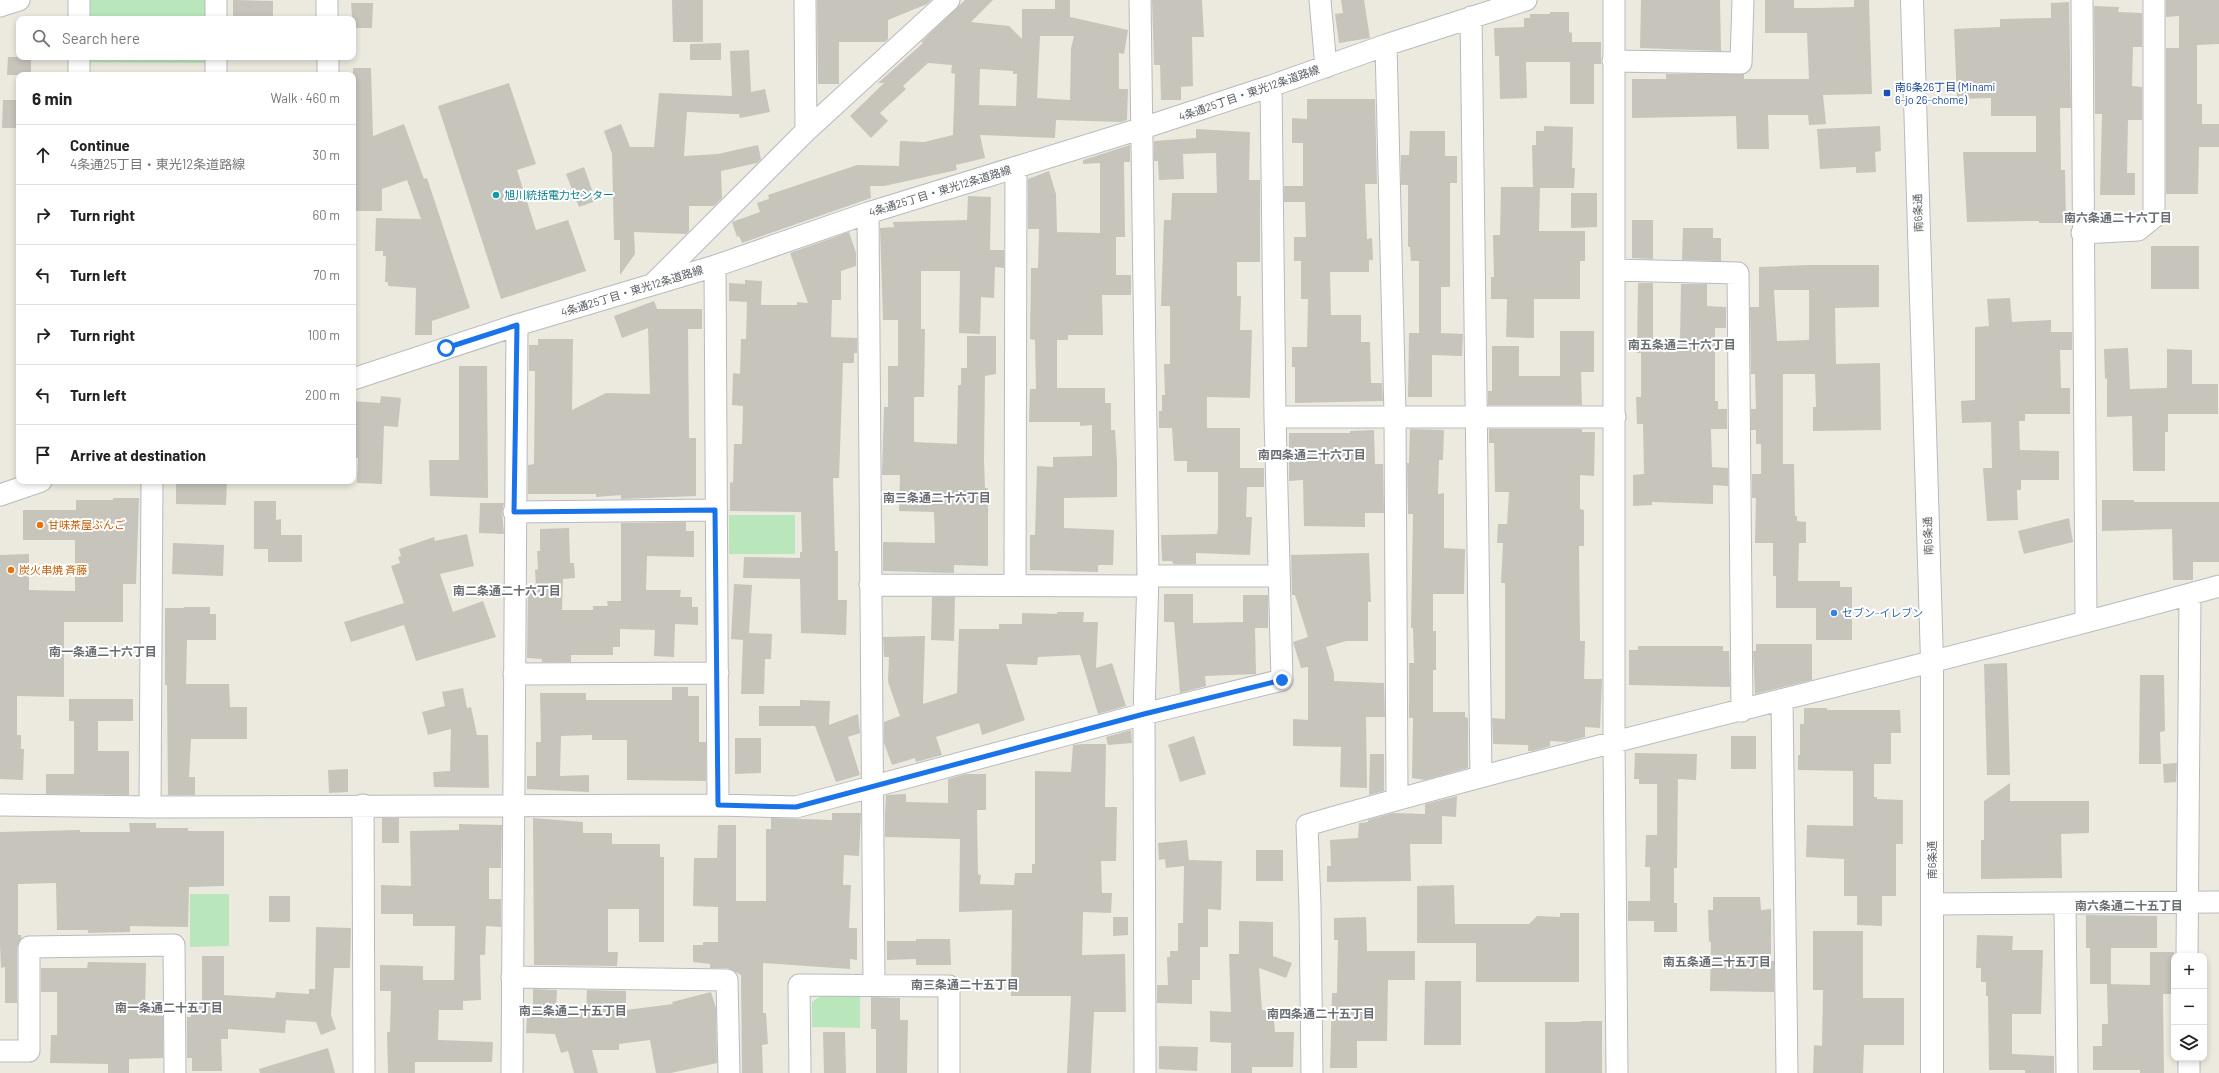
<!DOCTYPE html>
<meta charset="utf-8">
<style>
:root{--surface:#fff;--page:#f6f6f6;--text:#222;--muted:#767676;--line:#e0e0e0}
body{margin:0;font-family:Barlow,"Noto Sans JP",sans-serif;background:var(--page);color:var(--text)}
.controls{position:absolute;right:12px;bottom:12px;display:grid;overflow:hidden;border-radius:8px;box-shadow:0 2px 6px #0003}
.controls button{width:36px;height:36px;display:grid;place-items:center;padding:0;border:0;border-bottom:1px solid var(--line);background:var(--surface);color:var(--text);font:20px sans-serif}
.stop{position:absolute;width:12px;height:12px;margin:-9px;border:3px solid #1a73e8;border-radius:50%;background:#fff}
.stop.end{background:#1a73e8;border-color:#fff;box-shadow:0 1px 4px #0008}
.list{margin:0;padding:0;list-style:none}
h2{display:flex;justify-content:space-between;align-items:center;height:52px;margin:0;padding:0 16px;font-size:17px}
h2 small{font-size:13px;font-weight:400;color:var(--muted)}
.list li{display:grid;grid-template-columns:26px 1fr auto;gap:12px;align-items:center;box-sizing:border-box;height:60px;padding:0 16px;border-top:1px solid var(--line)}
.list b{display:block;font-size:15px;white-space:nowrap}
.list p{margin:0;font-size:13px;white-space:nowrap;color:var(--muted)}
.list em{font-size:13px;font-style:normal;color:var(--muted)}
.icon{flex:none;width:22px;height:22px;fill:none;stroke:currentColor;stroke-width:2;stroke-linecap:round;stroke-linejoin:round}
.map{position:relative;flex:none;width:2219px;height:1073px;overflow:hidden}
.search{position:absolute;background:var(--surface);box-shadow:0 2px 6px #0003;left:16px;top:16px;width:340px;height:44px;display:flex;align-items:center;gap:10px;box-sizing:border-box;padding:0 14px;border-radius:8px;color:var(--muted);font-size:15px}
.panel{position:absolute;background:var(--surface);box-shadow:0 2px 6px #0003;left:16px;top:72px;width:340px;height:412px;border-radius:8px}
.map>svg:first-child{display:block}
.green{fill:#b9e6bb}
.building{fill:#c7c4bc;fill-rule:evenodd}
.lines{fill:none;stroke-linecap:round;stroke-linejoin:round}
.minor-casing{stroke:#b7babf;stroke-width:23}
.tertiary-casing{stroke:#b7babf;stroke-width:24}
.minor{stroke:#fff;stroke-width:21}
.tertiary{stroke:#fff;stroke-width:22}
.route{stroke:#1a73e8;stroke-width:5}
.transit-dot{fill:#1a4fb4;stroke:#fff;stroke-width:1.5}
.culture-dot{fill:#0f9aa8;stroke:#fff;stroke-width:1.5}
.food-dot{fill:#e8710a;stroke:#fff;stroke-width:1.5}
.shop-dot{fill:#3f7fe0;stroke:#fff;stroke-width:1.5}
.labels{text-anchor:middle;stroke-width:4;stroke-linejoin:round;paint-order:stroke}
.transit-label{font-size:11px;fill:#164399;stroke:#fff;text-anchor:start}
.street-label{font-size:11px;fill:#585c61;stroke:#fff}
.culture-label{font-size:11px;fill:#0d838f;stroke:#fff;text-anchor:start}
.food-label{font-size:11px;fill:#c56008;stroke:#fff;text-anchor:start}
.shop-label{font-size:11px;fill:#366cbe;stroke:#fff;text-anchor:start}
.neighbourhood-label{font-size:12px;font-weight:bold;fill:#696e73;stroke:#fff}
</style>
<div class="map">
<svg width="2219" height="1073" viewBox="0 0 2219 1073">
<rect width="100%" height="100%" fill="#eceadf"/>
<path class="green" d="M79 0H216V19H79Z
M79 57H216V63L79 62Z
M729 515H795V554H729Z
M190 894H229V946L190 947Z
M825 993 860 994V1028L812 1027V1002Z"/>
<path class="building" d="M233 0 273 1V19H233Z
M672 0H703V42H673Z
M817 0H931L927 4 888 20V39L885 42H839V84H818Z
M965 0H993L971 22 1009 26 1022 39V9H1055V0H1070V17L1128 30 1124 54 1119 53V89H1128L1127 120 1121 122 1056 120 1055 138 980 135 985 158 956 165 957 170 884 186H870L871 198 742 243 739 236 737 237 732 222 760 212 757 203 769 199 768 195 857 165 899 166 900 141 924 142 953 135 955 74 951 73 952 65 928 63 903 86 906 89 880 113 888 121 871 138 850 116 884 83H878L923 43 921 42ZM1040 36H1074L1071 48 1070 100 1037 98ZM980 69 1013 71V74H1017L1016 106 979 105Z
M1152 0H1202L1204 37H1192L1193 86 1181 87V100H1161L1160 65H1154Z
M1341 0H1364L1370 38 1339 43 1335 14 1343 13Z
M1641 0H1720L1721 51 1640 48Z
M1765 0H1794V8H1815L1854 7V0H1869L1872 94 1823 95 1826 124 1809 125 1808 115H1768L1769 149H1737L1736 116 1632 118V79H1666V74H1744V79H1809L1807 33H1765Z
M2166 0H2219V44L2197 45V104H2202V124H2219V147H2199L2198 194H2166V48H2179V16L2166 17Z
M2069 2 2071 108H2060L2061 170H2065L2066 223H2039V221L1967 222 1963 152H2036V116H1991V98L1957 99 1954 29 2000 27V19L2051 18V3Z
M351 3H373L372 28H353Z
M2094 6 2119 7 2118 12 2142 13V47H2133L2132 86 2142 87V120H2128L2127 173H2135V195H2100L2102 114H2095Z
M1550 12H1569V32L1572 33V42H1601V64H1594V104H1570V62H1526L1527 98 1500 99 1499 56H1495L1494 28 1524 27V18H1530V14H1550Z
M721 43V60H690V44Z
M749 50 751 92 765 89 770 112 740 118 739 114H734L687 112 684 156 718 154 758 145 761 159 757 163 721 171 722 198 714 206H689V231L686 234 634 232 635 254 620 275V240H614L612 154 604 131 621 124 630 147H654L659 93 732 96 730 51Z
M8 57H31V75H7Z
M353 68H371L373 136 404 124 424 179 427 178 470 308 432 321V335H415L416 288 388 286V282H385L386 256H383V251H375L376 218 421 219 407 180 382 189V211H353Z
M509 83 536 164 517 170 536 230 568 220 586 271 501 299 438 106Z
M1307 99H1375L1377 184H1365L1367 239 1372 238 1373 260H1369V272H1330L1331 315H1361V342H1370L1371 383H1382L1383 401 1295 403V367H1292V347H1307L1308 299H1301V261H1294V237H1306L1305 202H1284V186H1303V143H1292V118L1307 119Z
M3 100H19V128H2Z
M1544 126 1573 127 1572 168H1575L1574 188H1540L1539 231H1585V261H1580V299H1534V338L1506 337 1507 299H1491V277H1494L1493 235H1500L1501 187H1533L1532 145H1536V131H1544Z
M1880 126 1881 151 1875 152 1876 172 1856 173V167L1820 169 1817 129Z
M1196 129 1250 132 1249 180H1260V262H1237V296H1241L1240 330H1252L1250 398 1207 397V428H1240V468H1264V487H1247L1246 517H1252L1250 555 1196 553V564H1173L1172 561H1162L1161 535 1217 534 1218 528V472H1187V461H1174L1172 428H1159V411H1162V395H1165L1164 364H1170V306H1161L1164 220H1171L1172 193H1217L1216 153 1183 154 1184 179 1159 180 1158 161H1154V141L1196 138Z
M1410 131H1445V156H1457V183H1450V287H1441V333L1463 334 1462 356 1432 355V397H1408L1409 333H1419V261H1411L1410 247H1408V185H1401V155H1409Z
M1130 145V162H1124L1125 237H1116V275H1131V295H1102L1103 335H1068V340H1057V388H1105V403H1111V430H1115L1117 462V497L1064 498V528L1114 530 1113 565H1098V572L1030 570V535H1035L1037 466 1053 467V457L1092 456V425L1080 426V422H1029L1030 389H1036L1035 340 1030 339 1031 268H1038L1039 229H1028V179L1049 171 1056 194 1057 232 1100 233V163L1083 164V160Z
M584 167 596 201 579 207 566 174Z
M1571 193H1597V227L1571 228Z
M968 196 991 197 990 250H1004V268L995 267 994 298 981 297 980 334 959 333 960 271H921V329H925L924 397H914V442L957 444 958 385H961V368H967V336H996V374L985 376 984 461 985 488H988V566L954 565V573L883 571V542L935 543 934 512 899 511 900 475H882L884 407H888V366H898V320H883L880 228 894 227 893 222 967 220Z
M1632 220H1653V259L1632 258Z
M1683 228H1713V238H1721V261L1682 260Z
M849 232 856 253V266L841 271V300H832L831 337 857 338V353H854V363H843L839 478H833L835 551H838V600H847L846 635 801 633 800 579 743 578 744 557 800 558V552H802L801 512 730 511V482L733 483 734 444H742L743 406 732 405 733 373 740 374 741 339H746L747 302 729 301V283L745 284V280L762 281 761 305H797V302L808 303 790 253Z
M2151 246H2199V289H2151Z
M1808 265H1879V307L1835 308 1836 364 1880 363 1881 430 1813 431V407H1816L1815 374H1783V464H1794L1795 516H1797V521L1806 522V543H1799L1798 581H1840V587H1852V640H1816V608H1776V576H1773V543H1755L1756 498H1752V474H1761V444H1756V430H1751V409H1756L1755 374H1751L1750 307H1759V267ZM1774 290H1809V340L1777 341Z
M1638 283H1653V341H1680L1681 284H1707V306L1726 307V328H1715V401H1718V409H1727V429H1711L1712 467 1728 468V486L1713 485V504L1652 502V505L1633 506V475L1644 474 1643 424H1637L1636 397H1641V353H1637Z
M2010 298 2012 322 2051 320V332H2072V350H2060L2061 388H2070V414H2025V421H2019L2020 450 2059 451V480H2021V490H2017L2018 520 1987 521 1983 468H1992L1991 422 1962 423 1961 401 1975 400V327L1989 326 1987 299Z
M654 301 657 309H702V329H688L689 438H696V496L621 499V495L596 497V494H528V465L534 464 535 371H529V345H538V339H573L572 410 606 393 650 394 648 328 622 338 614 316Z
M1560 331H1594V372H1581L1582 405H1488V391H1492V346H1519V376H1560Z
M2128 348 2130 389 2167 388V349L2192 350V384H2218V414H2168V432H2165V471H2133L2132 416 2107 417V378L2105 379 2104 349Z
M459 366H487L488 498 430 496 429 460H459Z
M381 396 401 398 398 427 384 426 382 484 357 483 358 458H353V401L380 403Z
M1410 429 1444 430 1443 460H1439L1438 494 1444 493V548L1465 549 1464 594H1433V631H1436V670H1433V712H1465V717L1468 718V768L1425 780 1412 778 1413 718H1409V663H1414L1413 628H1411L1413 514H1408L1407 463H1409Z
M1489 429H1582V432H1595L1594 476 1580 475V509L1584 510V546H1579L1580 641H1585L1584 679H1602L1600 728 1585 727V737L1567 742 1550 741V746L1533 751H1528V745L1493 744 1492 718 1505 719V583H1501L1503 543H1497L1498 524H1507L1509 492H1495L1494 443H1489Z
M1374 430 1375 464H1383L1384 513H1365V527L1304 526 1303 480 1289 481V433H1350V431Z
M176 481H227L226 505 176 504Z
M113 498H139L136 584H123V622H64V697L17 696V735H21V749H24L23 780 0 779V555L29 554V590L75 591V540H23V510H76V500H113Z
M2102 500H2134V502H2219V562H2193V580H2173L2172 529 2102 531Z
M254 501H276V520L281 519V535H302V562H268V549H254Z
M480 503H504L502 512 504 534 479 533Z
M2069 518 2073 542 2024 554 2018 531Z
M686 522V531H694V557L647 556 646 590H681L680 597H692V607H698V625L675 624 674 657 654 656 655 630 620 629V647H613V655H571V662H542V659L527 658 528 587H536L535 570 538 569 537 551H540V529L569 528 570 563H574L575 578 563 579 562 610H593V606H608L607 601H621V523Z
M467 534 474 566 440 574 453 612 483 601 496 637 416 661 404 625 351 642 344 622 404 603 391 566 400 563 398 557 401 556 399 549 434 537 435 541Z
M173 543 224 545 223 576 172 574Z
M1369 553 1371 602H1368V641H1346L1326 647 1334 674V681L1384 683 1385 717H1366L1367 788 1340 787 1341 747 1293 746V719L1308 720V667L1301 668 1293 642 1308 637 1295 595H1292L1291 555Z
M734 584 752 585 749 633 772 634 771 659H765L764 694H741L743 640 731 639Z
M1164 594H1193V623L1243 622V595H1268V628H1255L1256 674 1205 676 1206 686 1180 693 1174 622H1164Z
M932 597H955L954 641 931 640Z
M184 607H210V614H216V640H187L186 684H229L230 707H247V739H191L189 777H195V795H168L167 685H165V608H184Z
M1057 612H1084L1083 622H1098L1096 668 1112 663 1126 706 1098 714 1080 655 1038 657 1037 665 1006 664 1025 720 982 735 979 723 936 737 942 755 916 762 915 758 892 765 884 743V722L900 716 888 682 889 657H884L883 637 925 636 923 704 957 693 959 629H999V624H1022V613L1057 614Z
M1756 644H1812V680L1755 694 1753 651H1756Z
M1638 646H1723V651H1729L1730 687 1629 685V650H1638Z
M2007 663 2010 775H1987L1984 664Z
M2140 675H2164L2165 731 2160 732 2161 764H2139Z
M672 687H688V696H699V742H706V781L627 780V740H592V735L561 736 560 776 589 775V792L527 789V776H536V742H541L540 693H586V700H672Z
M463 688 467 708 471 707 477 735H488L489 788 434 787 433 772 450 771 451 729 428 735 422 712 445 706 442 692Z
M69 699H133V721H98V751H129V795L46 794V774H74V721H69Z
M800 700 830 701 829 725 858 714 860 733 848 737 860 775 836 782 815 726H759V706H800Z
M1804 708H1827V710H1900L1901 733H1891V764H1874V797H1877V799L1903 800V844H1896V896H1882V926L1857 925V896H1844V859L1806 857 1807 825 1853 826V771L1798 770V755H1800V724H1804Z
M1131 730 1132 743 1108 745 1106 737Z
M1194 736 1206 774 1180 782 1168 745Z
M1731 736H1756V769H1731Z
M735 738H761V773L735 774Z
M1083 744H1106L1105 807H1117L1116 861H1101L1102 893H1112L1111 913 1083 912 1082 955 1125 954 1126 1012H1094L1091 1073H1067L1071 996H1011L1012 910 959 912 960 839 885 837V814L886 795 906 794V802L948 803V779L965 774H986V810H977L978 874 981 875 980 884 1014 885 1015 873H1032V864H1035V771L1071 772 1073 745Z
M1635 753 1697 754 1696 780 1678 779 1677 868H1674V903H1677V932H1654V921H1628V901H1650V867H1645L1646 835H1657V784H1639V779H1634Z
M1370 754H1384V791L1369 795Z
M2177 763 2176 782 2164 783 2163 764Z
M348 769V792L329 793 328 770Z
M2010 783V801H2089V833L2061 834 2062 878 1981 879V840H1984V801Z
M1457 796 1456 817 1442 816V844H1410L1411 881 1327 882V866H1331L1330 840 1358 838 1359 823 1368 822V820L1393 813 1425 814V804Z
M832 813H861L859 856 844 855 843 885H851L849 928H857V960L850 959V969L763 963V1013H766L768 1044 762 1045 763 1073H742L741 975 728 968H710V964L693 962V945H703V942H718V907L693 906 694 858H717L718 825H736V901H766V829H771V818L832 820Z
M382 818H399V843H382Z
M533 818 583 822V833H612V844H660V857H664V942H639V909H608V952H618L617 966 534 965Z
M129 823H156V828H188V831H224V886L189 887 188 927 130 926V932L88 933V930H57L56 883 18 884V935H21V939L17 947V1003H5V967L1 968 0 944V832L80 830V832H130Z
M459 824 502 825 501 868H489V899H501V927L486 926 485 955H480L481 1000 463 1001V1010H439L438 1040 493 1042 492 1062H415V1073H388L387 1032H390L391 991H380V965L423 966V980H454L455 926H413V914H381V885L411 886 410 831 459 830Z
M1187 840 1189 860 1222 861 1221 910 1208 909V947H1200V980H1192V1004L1157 1003V985H1168L1167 957H1170V951H1178V923H1183L1184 866 1166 868 1165 859 1159 860 1158 843Z
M1256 850H1283V881H1256Z
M1454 885 1455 924H1529L1537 916 1560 917V913H1579V982H1476V943H1417V886Z
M269 896H290V922H269Z
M1713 897H1760L1761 910 1771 909V961H1774V992L1710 991 1711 942H1709L1708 910H1713Z
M2086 915 2157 916V948H2111V984H2090V948H2086Z
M1113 917H1128V935L1113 936Z
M1366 917 1367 951H1415V980H1388L1387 1041H1357V1068H1330L1332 993H1337L1338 940H1334V918Z
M1239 921 1273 922V956L1292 963 1286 978 1259 968 1262 1010H1273L1275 1032H1294L1293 1067H1252V1073H1231V1043L1210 1042V1011L1231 1012 1229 954H1239Z
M316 927 351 928 350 968H334L331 1015 336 1029 321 1035 316 1022 286 1020 285 1033 228 1029V1039H221L222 1071H192V1058H187V1017H191V1004H202V956H224V995L275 998 276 992 309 994V989H315Z
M1813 931H1863V998H1904V1045H1864L1863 1073H1813L1814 1045 1822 1046 1823 990H1813Z
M1977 935 2013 936 2012 950H2043L2041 1014H2012V1054L2054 1056V1073H2025V1070H1989L1988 996H1986V982H1981V968H1976Z
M916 939H950L951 965H916V959L887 960V941H916Z
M2150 952H2174V994H2163L2164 1073H2140V1070H2093V1046H2102V1024H2108L2107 984 2150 985Z
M88 962 146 963 145 1015 163 1016V1058L129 1059V1073H108V1064L50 1063 51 1035H57V992H41V968H87Z
M1425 981H1461V1045H1424Z
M533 989 557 990 556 1011 586 1012 587 990 626 991V1010L673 1004 672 1002 711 992 716 1008 717 1063 671 1073H656L650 1040 619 1044V1050H592L598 1073H574L568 1051 561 1053 555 1034 526 1033 527 1015H533Z
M871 997 900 998V1020H908L907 1073H876V1029H871Z
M1581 1021H1602V1073H1545V1022H1581Z
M823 1032H845L846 1073H824Z
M1159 1046 1198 1047 1197 1071 1159 1069Z
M328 1048 335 1073H260L259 1069Z"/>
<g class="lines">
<defs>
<path id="minor" d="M216 0V19
M327 0V19
M805 0 806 131
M1140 0 1148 576 1144 714 1145 1073
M1320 0 1326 67
M1614 0V743L1617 1073
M2082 0 2086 621
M0 6 19 0
M1471 17 1481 776
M79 19V0
M1386 45 1395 415 1397 799
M216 57V75
M328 57V75
M1613 61 1741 63 1743 0
M79 75V57
M868 213 874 985
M2082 233 2138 230 2154 217V0
M715 266 718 805
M1614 270 1738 273 1742 711
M654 283 806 131 949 0
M353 379 517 325 715 266 868 213 1143 128 1271 86 1386 45 1526 0
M1275 417H1615
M0 495 41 481
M514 512 715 510
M1148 576H1279
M870 585 1147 586
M1015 585 1016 167
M514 674 718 673
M1782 700 1787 1073
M0 805 150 807 718 805 796 807 1144 714 1282 680 1275 417 1271 86
M363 805 364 1073
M150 807 152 481
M1932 904 2219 902
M2065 904 2067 1073
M2187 956 2190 594
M512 977 727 980 729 1073
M0 1051H29V947L174 945 175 1073
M2189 1058V1073
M512 1073 517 325
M800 1073 799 985 949 986V1073
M1312 1073 1310 907 1307 825C1609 738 1916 670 2219 586"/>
<path id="tertiary" d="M1912 0 1932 661V1073"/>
</defs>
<use href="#minor" class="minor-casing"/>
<use href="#tertiary" class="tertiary-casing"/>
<use href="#minor" class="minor"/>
<use href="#tertiary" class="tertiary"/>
</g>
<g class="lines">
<path class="route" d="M446 348 517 325 514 512 715 510 718 805 796 807 1144 714 1282 680"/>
</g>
<rect class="transit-dot" x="1883" y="89" width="8" height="8" rx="2"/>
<circle class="culture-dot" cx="496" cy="195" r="4"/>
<g class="food-dot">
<circle cx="40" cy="525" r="4"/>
<circle cx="11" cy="570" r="4"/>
</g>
<circle class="shop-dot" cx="1834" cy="613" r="4"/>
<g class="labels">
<g class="transit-label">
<text x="1895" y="91">南6条26丁目 (Minami<tspan x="1895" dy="13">6-jo 26-chome)</tspan></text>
</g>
<g class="street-label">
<text transform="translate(1249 93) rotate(-19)" y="4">4条通25丁目・東光12条道路線</text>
<text transform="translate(940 191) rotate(-17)" y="4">4条通25丁目・東光12条道路線</text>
<text transform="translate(1918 213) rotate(-92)" y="4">南6条通</text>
<text transform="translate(632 291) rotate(-17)" y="4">4条通25丁目・東光12条道路線</text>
<text transform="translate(1928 536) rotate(-92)" y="4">南6条通</text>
<text transform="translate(1932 860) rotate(-90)" y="4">南6条通</text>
</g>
<g class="culture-label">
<text x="504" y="199">旭川統括電力センター</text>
</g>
<g class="food-label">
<text x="48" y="529">甘味茶屋ぶんご</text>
<text x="19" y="574">炭火串焼 斉藤</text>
</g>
<g class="shop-label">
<text x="1842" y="617">セブン-イレブン</text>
</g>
<g class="neighbourhood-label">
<text x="2118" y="222">南六条通二十六丁目</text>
<text x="1682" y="349">南五条通二十六丁目</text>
<text x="1312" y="459">南四条通二十六丁目</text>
<text x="937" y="502">南三条通二十六丁目</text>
<text x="507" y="595">南二条通二十六丁目</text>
<text x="103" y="656">南一条通二十六丁目</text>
<text x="2129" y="910">南六条通二十五丁目</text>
<text x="1717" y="966">南五条通二十五丁目</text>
<text x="965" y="989">南三条通二十五丁目</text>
<text x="169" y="1012">南一条通二十五丁目</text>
<text x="573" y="1015">南二条通二十五丁目</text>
<text x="1321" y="1018">南四条通二十五丁目</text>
</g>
</g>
</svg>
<div class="controls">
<button>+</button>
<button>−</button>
<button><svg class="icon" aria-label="layers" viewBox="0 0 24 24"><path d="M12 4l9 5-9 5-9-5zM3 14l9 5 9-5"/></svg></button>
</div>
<div class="stop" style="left:446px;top:348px"></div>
<div class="stop end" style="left:1282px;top:680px"></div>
<div class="search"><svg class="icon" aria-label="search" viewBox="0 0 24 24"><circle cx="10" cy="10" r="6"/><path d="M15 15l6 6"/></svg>Search here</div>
<section class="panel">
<h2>6 min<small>Walk · 460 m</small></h2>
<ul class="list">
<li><svg class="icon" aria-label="ahead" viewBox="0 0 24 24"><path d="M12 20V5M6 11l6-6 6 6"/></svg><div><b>Continue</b><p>4条通25丁目・東光12条道路線</p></div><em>30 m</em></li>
<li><svg class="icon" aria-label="right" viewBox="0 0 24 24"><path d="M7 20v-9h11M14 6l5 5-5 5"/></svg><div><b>Turn right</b></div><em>60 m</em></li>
<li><svg class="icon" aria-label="left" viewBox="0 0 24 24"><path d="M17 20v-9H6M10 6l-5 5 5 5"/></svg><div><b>Turn left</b></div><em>70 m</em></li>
<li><svg class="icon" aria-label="right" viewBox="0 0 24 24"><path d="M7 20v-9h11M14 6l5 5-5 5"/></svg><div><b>Turn right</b></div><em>100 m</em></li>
<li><svg class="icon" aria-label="left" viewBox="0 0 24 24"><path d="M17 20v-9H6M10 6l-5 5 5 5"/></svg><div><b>Turn left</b></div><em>200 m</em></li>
<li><svg class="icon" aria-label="arrive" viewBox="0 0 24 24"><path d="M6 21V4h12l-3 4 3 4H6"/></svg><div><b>Arrive at destination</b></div></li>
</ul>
</section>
</div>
